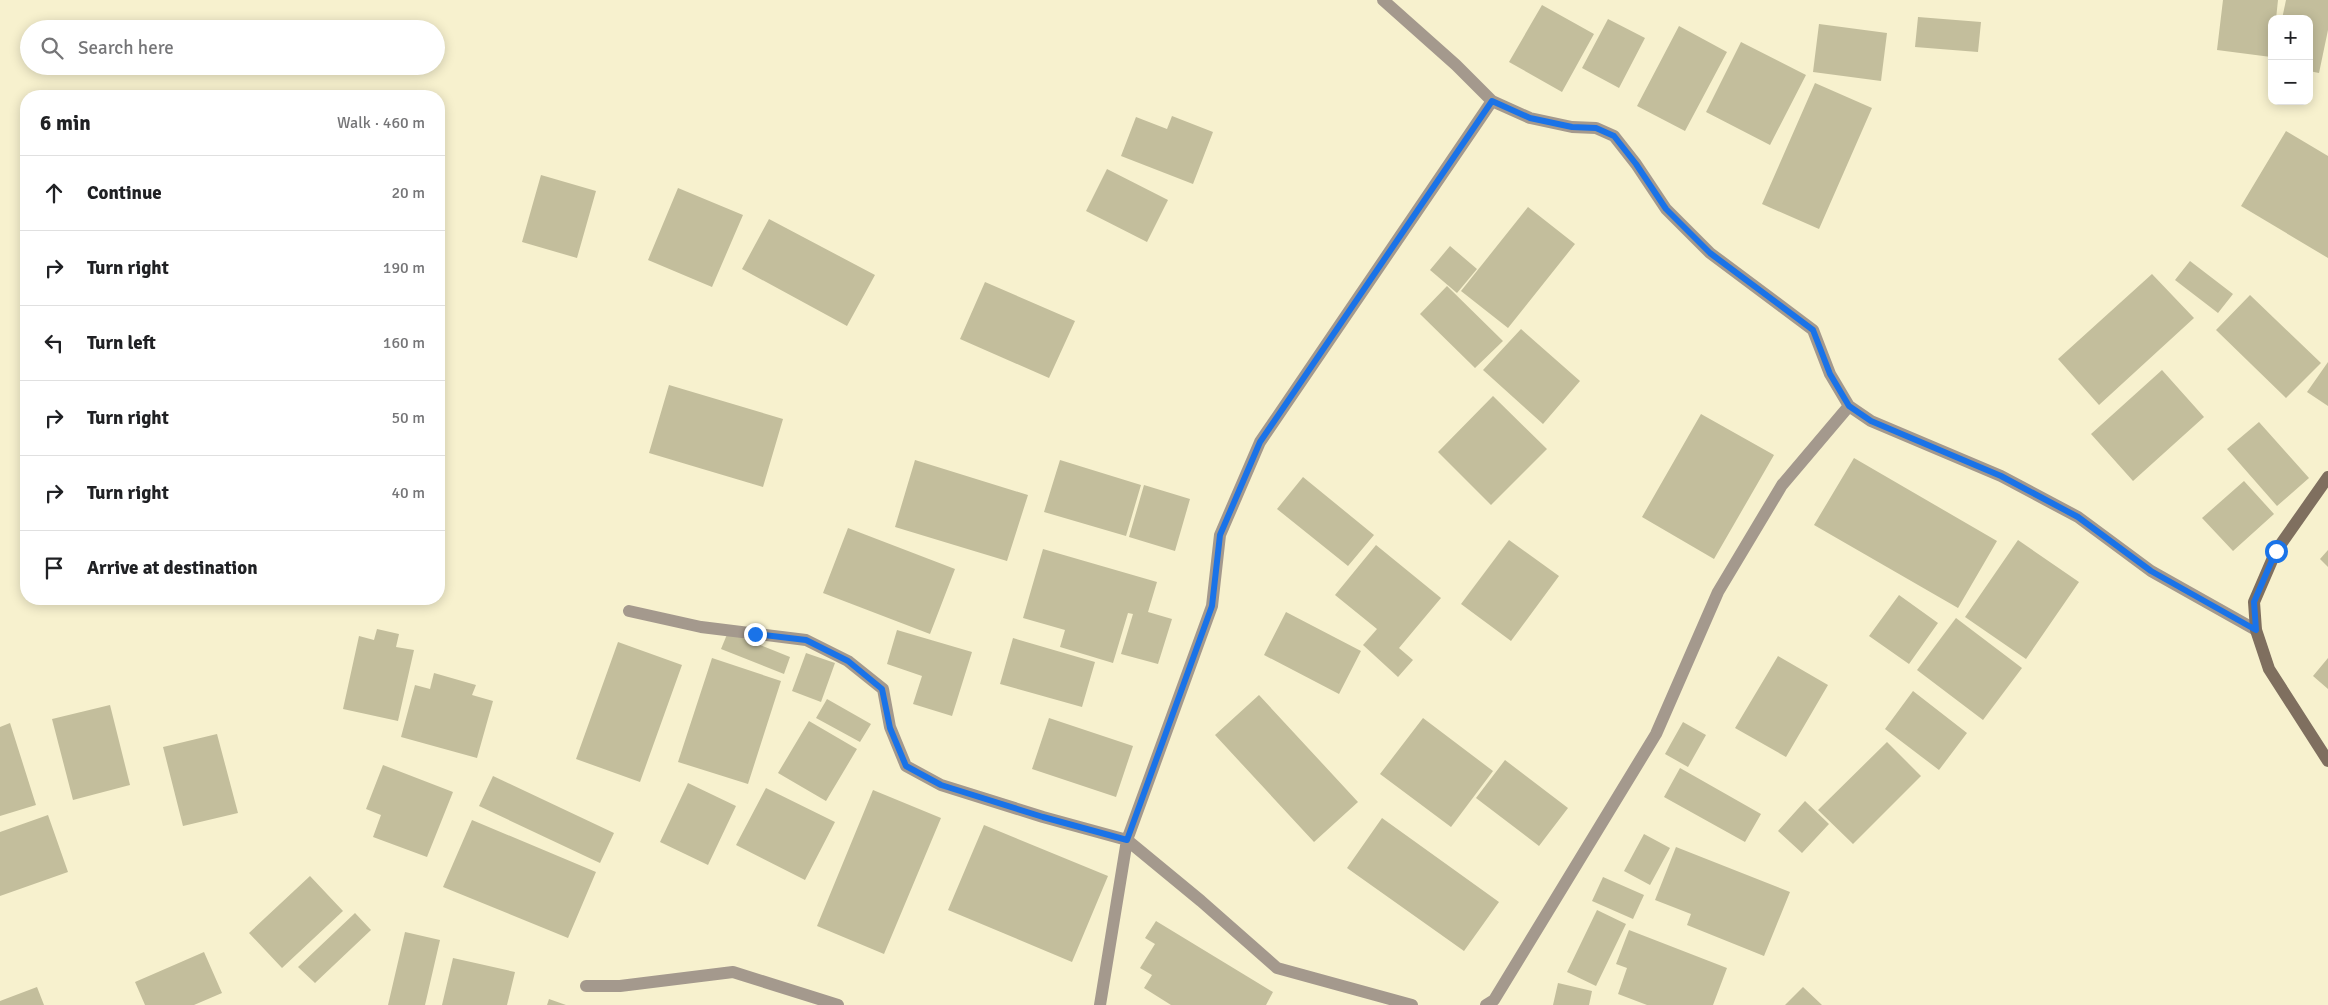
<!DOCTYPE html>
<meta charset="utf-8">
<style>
:root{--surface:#fff;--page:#f6f6f6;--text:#202124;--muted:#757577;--line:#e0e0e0}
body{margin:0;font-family:Signika,sans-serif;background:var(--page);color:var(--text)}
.controls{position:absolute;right:15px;top:15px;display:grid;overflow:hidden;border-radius:10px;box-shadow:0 2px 12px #0003}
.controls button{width:45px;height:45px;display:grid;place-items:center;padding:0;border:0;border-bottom:1px solid var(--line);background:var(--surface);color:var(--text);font:25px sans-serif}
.stop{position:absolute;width:15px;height:15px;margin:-11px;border:4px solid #1a73e8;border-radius:50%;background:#fff}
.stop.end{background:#1a73e8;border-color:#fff;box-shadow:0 1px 5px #0008}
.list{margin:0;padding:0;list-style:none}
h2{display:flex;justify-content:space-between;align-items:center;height:65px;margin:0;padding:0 20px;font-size:21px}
h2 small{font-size:16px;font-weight:400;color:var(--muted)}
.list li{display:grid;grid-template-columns:32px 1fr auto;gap:15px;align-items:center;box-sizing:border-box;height:75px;padding:0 20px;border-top:1px solid var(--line)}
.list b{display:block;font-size:19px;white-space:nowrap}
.list em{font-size:16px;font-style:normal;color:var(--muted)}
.icon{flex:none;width:28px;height:28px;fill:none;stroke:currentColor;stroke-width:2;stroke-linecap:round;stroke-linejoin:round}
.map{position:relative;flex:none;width:2328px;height:1005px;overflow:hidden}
.search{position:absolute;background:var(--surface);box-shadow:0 2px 12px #0003;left:20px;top:20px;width:425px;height:55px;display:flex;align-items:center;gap:12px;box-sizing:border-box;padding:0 18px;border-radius:28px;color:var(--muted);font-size:19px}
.panel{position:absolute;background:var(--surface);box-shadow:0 2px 12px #0003;left:20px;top:90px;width:425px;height:515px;border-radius:20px}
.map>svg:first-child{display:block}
.building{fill:#c3be9c}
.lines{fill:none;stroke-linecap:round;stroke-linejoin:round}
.street{stroke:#a4998d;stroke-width:12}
.secondary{stroke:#7f6f5f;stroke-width:12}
.route{stroke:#1a73e8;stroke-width:6}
</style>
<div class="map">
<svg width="2328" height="1005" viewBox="0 0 2328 1005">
<rect width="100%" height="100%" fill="#f7f1ce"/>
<path class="building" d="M2223 0H2278L2276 19H2272L2271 57 2217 50Z
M2286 0H2328V30L2319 73 2309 71V19H2282Z
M1542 5 1594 34 1562 92 1509 62Z
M1918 17 1981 22 1978 52 1915 47Z
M1608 19 1645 38 1619 88 1582 68Z
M1819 24 1887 33 1881 81 1813 72Z
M1679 26 1727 52 1685 131 1637 106Z
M1741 42 1806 75 1770 145 1706 112Z
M1815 83 1872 108 1819 229 1762 204Z
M1172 116 1213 132 1193 184 1121 156 1136 117 1167 129Z
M2286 131 2328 156V258L2241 206Z
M1107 169 1168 200 1147 242 1086 211Z
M541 175 596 191 577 258 522 242Z
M678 188 743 215 712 287 648 260Z
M1528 207 1575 244 1508 328 1461 291Z
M769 219 875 275 847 326 742 269Z
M1450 246 1477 269 1457 293 1430 270Z
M2190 261 2233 294 2218 313 2175 280Z
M2152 274 2194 318 2099 405 2058 359Z
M985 282 1075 321 1049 378 960 339Z
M1447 286 1503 341 1475 368 1420 314Z
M2250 295 2321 363 2286 398 2216 330Z
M1521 329 1580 381 1543 424 1483 370Z
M2328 362V406L2307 392Z
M2162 370 2204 417 2133 481 2091 434Z
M669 385 783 419 763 487 649 453Z
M1493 396 1547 449 1491 505 1438 452Z
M1701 414 1774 455 1714 559 1642 517Z
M2259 422 2309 478 2277 506 2227 449Z
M1854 458 1997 541 1958 608 1814 525Z
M915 460 1028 495 1007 561 895 527Z
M1060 460 1141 485 1126 536 1044 512Z
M1303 477 1374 535 1348 566 1277 509Z
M2244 481 2274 514 2233 551 2202 518Z
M1144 485 1190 499 1175 551 1129 537Z
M848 528 955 569 930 634 823 593Z
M1509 540 1559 576 1511 641 1461 604Z
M2018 540 2079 582 2026 659 1965 617Z
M1376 545 1441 598 1399 648 1413 660 1398 677 1363 645 1377 629 1335 595Z
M1043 549 1157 582 1148 612 1172 619 1158 664 1121 654 1133 614 1128 613 1113 663 1060 647 1065 630 1023 618Z
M2328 550V567L2320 559Z
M1899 595 1938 623 1909 664 1869 636Z
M1286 612 1361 651 1339 694 1264 655Z
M1956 618 2022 668 1983 720 1917 670Z
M377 629 399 634 396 647 414 650 398 721 343 709 359 636 374 640Z
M897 630 972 652 952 716 913 704 922 676 887 664Z
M728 632 790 657 784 674 721 649Z
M1013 638 1095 662 1082 707 1000 684Z
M618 642 682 665 640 782 576 759Z
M806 653 835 663 821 702 792 691Z
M1778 656 1828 685 1786 757 1735 728Z
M712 658 781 681 748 784 678 762Z
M2328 658V689L2313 676Z
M434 673 476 685 472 695 493 701 477 758 401 737 415 685 430 689Z
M1913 691 1967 733 1939 770 1885 729Z
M1259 695 1358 802 1314 842 1215 735Z
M827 699 871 724 860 742 816 718Z
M110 705 130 785 73 800 52 719Z
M1049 718 1133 746 1116 797 1032 769Z
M1423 718 1493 771 1451 827 1380 774Z
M809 721 857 749 826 801 778 773Z
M1683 722 1706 735 1688 767 1665 754Z
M10 723 36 805 0 816V727Z
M217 734 238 813 183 826 163 747Z
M1887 742 1921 776 1853 844 1818 810Z
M1505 760 1568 808 1539 846 1476 798Z
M383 765 453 792 427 857 373 837 381 815 366 809Z
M1680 768 1761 814 1745 842 1664 797Z
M493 776 614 833 600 863 479 806Z
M688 783 736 806 708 865 660 842Z
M766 788 835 822 805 880 736 845Z
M873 790 941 818 884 954 817 926Z
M1805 801 1829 824 1802 853 1778 831Z
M48 815 68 872 0 896V832Z
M1382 818 1499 902 1464 951 1347 868Z
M472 820 596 872 568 938 443 887Z
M984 825 1108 876 1072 962 948 910Z
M1644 834 1670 848 1650 885 1624 871Z
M1676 847 1790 892 1764 956 1687 925 1691 914 1655 900Z
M310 876 343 911 282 968 249 933Z
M1603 877 1644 895 1633 919 1592 901Z
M1597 910 1626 924 1596 986 1567 972Z
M355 913 371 930 315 983 298 967Z
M1156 921 1273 992 1266 1005H1171L1144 988 1152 975 1140 968 1155 944 1145 938Z
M1629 930 1727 968 1713 1005H1647L1618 994 1627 968 1616 964Z
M405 932 440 940 425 1005H388Z
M204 952 222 993 194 1005H145L135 982Z
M453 958 515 972 507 1005H442Z
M1558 983 1592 991 1589 1005H1553Z
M37 987 44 1005H0V1001Z
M1803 987 1822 1005H1785Z
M549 999 566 1005H547Z"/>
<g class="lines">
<path class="street" d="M1383 0 1456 65 1492 101 1530 118 1572 127 1596 128 1614 136 1636 164 1666 209 1710 253 1813 330 1830 374 1849 406 1871 421 2001 476 2078 517 2151 571 2256 630
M629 611 701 627 806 640 848 661 883 689 890 727 906 766 941 785 1043 817 1127 840 1201 901 1277 968 1412 1005
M586 986H620L733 972 838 1005
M1100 1005 1127 840 1212 606 1220 535 1260 442 1492 101
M1486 1005 1494 1000 1656 734 1718 592 1782 485 1849 406"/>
<path class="secondary" d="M2328 477 2276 551 2254 602 2256 630 2269 669 2328 761"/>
</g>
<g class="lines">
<path class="route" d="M755 634 806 640 848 661 882 689 890 728 906 766 941 785 1043 817 1127 840 1212 606 1220 535 1260 442 1492 101 1530 118 1572 127 1596 128 1614 136 1636 164 1666 209 1710 253 1813 330 1830 374 1849 406 1871 421 2001 476 2078 517 2151 571 2256 630 2254 602 2276 551"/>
</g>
</svg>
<div class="controls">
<button>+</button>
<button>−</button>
</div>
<div class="stop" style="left:2276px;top:551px"></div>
<div class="stop end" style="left:755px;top:634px"></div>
<div class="search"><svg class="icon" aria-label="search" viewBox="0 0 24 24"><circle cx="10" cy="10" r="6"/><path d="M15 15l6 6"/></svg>Search here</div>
<section class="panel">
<h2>6 min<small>Walk · 460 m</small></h2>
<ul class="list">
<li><svg class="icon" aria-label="ahead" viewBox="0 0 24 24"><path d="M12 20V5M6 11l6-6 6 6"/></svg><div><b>Continue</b></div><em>20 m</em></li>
<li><svg class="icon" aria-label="right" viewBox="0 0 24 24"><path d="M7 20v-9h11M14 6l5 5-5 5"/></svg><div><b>Turn right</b></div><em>190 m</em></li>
<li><svg class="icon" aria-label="left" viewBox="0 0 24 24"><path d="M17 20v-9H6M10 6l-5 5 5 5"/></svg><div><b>Turn left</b></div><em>160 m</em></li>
<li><svg class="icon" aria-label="right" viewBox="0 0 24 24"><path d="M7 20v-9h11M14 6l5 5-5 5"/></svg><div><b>Turn right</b></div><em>50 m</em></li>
<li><svg class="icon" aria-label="right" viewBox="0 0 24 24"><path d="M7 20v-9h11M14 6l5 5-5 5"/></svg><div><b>Turn right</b></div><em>40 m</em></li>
<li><svg class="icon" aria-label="arrive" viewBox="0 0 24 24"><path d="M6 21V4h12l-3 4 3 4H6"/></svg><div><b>Arrive at destination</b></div></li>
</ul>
</section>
</div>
